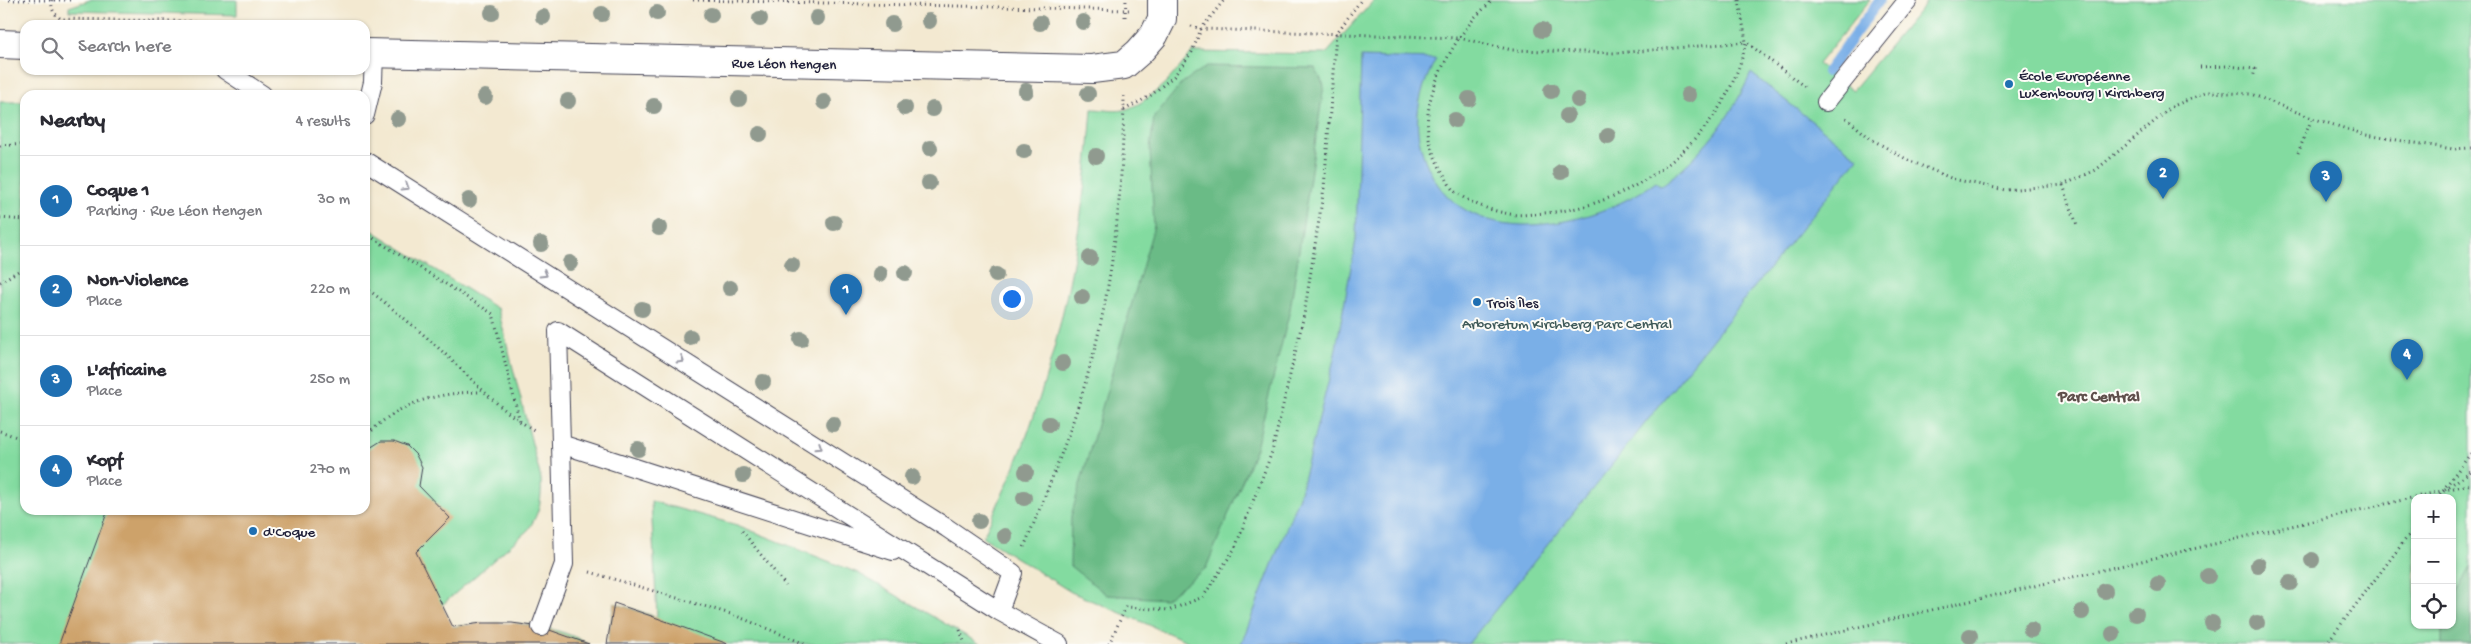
<!DOCTYPE html>
<meta charset="utf-8">
<style>
:root{--surface:#fff;--page:#f7f7f7;--text:#2b2b33;--muted:#7c7c81;--line:#e1e1e2;--accent:#1f6fb2}
body{margin:0;font-family:"Gochi Hand",sans-serif;background:var(--page);color:var(--text)}
.controls{position:absolute;right:15px;bottom:15px;display:grid;overflow:hidden;border-radius:10px;box-shadow:0 1px 4px #0004}
.controls button{width:45px;height:45px;display:grid;place-items:center;padding:0;border:0;border-bottom:1px solid var(--line);background:var(--surface);color:var(--text);font:25px sans-serif}
.you{position:absolute;left:1011px;top:298px;width:18px;height:18px;margin:-12px;border:4px solid #fff;border-radius:50%;background:#1a73e8;box-shadow:0 0 0 8px #1a73e833}
.badge{display:grid;place-items:center;width:32px;height:32px;border-radius:50%;background:var(--accent);color:#fff;font-size:16px;font-weight:700}
.pin{position:absolute;translate:-50% -41px;filter:drop-shadow(0 1px 2px #0008)}
.pin::after{content:'';position:absolute;top:26px;width:18px;height:15px;background:inherit;clip-path:polygon(0 0,100% 0,50% 100%)}
.list{margin:0;padding:0;list-style:none}
h2{display:flex;justify-content:space-between;align-items:center;height:65px;margin:0;padding:0 20px;font-size:21px}
h2 small{font-size:16px;font-weight:400;color:var(--muted)}
.list li{display:grid;grid-template-columns:32px 1fr auto;gap:15px;align-items:center;box-sizing:border-box;height:90px;padding:0 20px;border-top:1px solid var(--line)}
.list b{display:block;font-size:19px;white-space:nowrap}
.list p{margin:0;font-size:16px;white-space:nowrap;color:var(--muted)}
.list em{font-size:16px;font-style:normal;color:var(--muted)}
.icon{flex:none;width:28px;height:28px;fill:none;stroke:currentColor;stroke-width:2;stroke-linecap:round;stroke-linejoin:round}
.map{position:relative;flex:none;width:2471px;height:644px;overflow:hidden}
.search{position:absolute;background:var(--surface);box-shadow:0 1px 4px #0004;left:20px;top:20px;width:350px;height:55px;display:flex;align-items:center;gap:12px;box-sizing:border-box;padding:0 18px;border-radius:15px;color:var(--muted);font-size:19px}
.panel{position:absolute;background:var(--surface);box-shadow:0 1px 4px #0004;left:20px;top:90px;width:350px;height:425px;border-radius:15px}
.map>svg:first-child{display:block}
.green{fill:#83dba0;stroke:#527e6e;fill-rule:evenodd}
.forest{fill:#6abb86;stroke:#466e60}
.water{fill:#7aafe7;stroke:#4e6891}
.lines{fill:none;stroke-linecap:round;stroke-linejoin:round}
.stream{stroke:#7aafe7;stroke-width:10}
.building{fill:#cda26a}
.lane-casing{stroke:#414052;stroke-width:20}
.street-casing{stroke:#414052;stroke-width:30}
.path{stroke:#414052;stroke-width:3;stroke-dasharray:1 4;stroke-linecap:butt}
.lane{stroke:#fff;stroke-width:18}
.street{stroke:#fff;stroke-width:28}
.tree{fill:#909a8f}
.oneway{stroke:#9c9ca7}
.poi-dot{fill:#1f6fb2;stroke:#fdfcf7;stroke-width:2}
.labels{text-anchor:middle;stroke-width:4;stroke-linejoin:round;paint-order:stroke}
.street-label{font-size:15px;fill:#22223b;stroke:#fdfcf7}
.poi-label{font-size:15px;fill:#22223b;stroke:#fdfcf7;text-anchor:start}
.park-label{font-size:15px;fill:#3f5a59;stroke:#fdfcf7}
.neighbourhood-label{font-size:16px;font-weight:bold;fill:#5e4f4b;stroke:#fdfcf7}
</style>
<div class="map">
<svg width="2471" height="644" viewBox="0 0 2471 644">
<rect width="100%" height="100%" fill="#fdfcf7"/>
<filter id="ink" filterUnits="userSpaceOnUse"><feTurbulence type="fractalNoise" baseFrequency=".02" numOctaves="2"/><feDisplacementMap in="SourceGraphic" scale="10" xChannelSelector="R" yChannelSelector="G"/><feConvolveMatrix kernelMatrix="1 2 1 2 8 2 1 2 1" color-interpolation-filters="sRGB"/></filter>
<filter id="wash" filterUnits="userSpaceOnUse"><feTurbulence type="fractalNoise" baseFrequency=".0096" numOctaves="4" result="noise"/><feDisplacementMap in="SourceGraphic" scale="20" xChannelSelector="R" yChannelSelector="G"/><feGaussianBlur stdDeviation="1.12" result="paint"/><feColorMatrix in="noise" values="0 0 0 0 0 0 0 0 0 0 0 0 0 0 0 0 0 1.4 0 .05"/><feComposite in="paint" operator="in"/></filter>
<g filter="url(#wash)">
<rect width="100%" height="100%" fill="#f3e9d1"/>
<path class="green" d="M90 0H237V15L69 11V7Z
M1374 0H1870L1818 64 1853 90 1928 0H2471V644H1194L1071 592 983 537C1001 497 1020 458 1033 418 1068 314 1084 217 1092 109 1101 109 1114 112 1123 110 1148 105 1178 71 1192 52L1326 54ZM2415 498H2452V625H2415Z
M0 102H25V510H365V226L498 309 541 479C542 500 540 512 528 530L442 605 452 627C498 620 548 621 589 644H0Z
M651 501 737 525 858 573 980 644H607L614 603 657 617Z"/>
<path class="forest" d="M1207 66 1315 68 1324 85 1290 310 1256 448 1206 568 1165 599 1107 595 1070 566 1071 516 1154 226 1150 149 1154 117 1182 83Z
M2471 567V644H2442V625H2452V602Z"/>
<path class="water" d="M1361 57 1436 59C1418 92 1411 124 1425 160 1461 257 1591 229 1656 182L1661 186C1702 155 1730 120 1751 73L1858 158 1468 644H1241L1299 496 1334 359 1356 240Z"/>
<g class="lines">
<path class="stream" d="M1827 72 1880 0"/>
</g>
<g id="blocks">
<path class="building" d="M381 441H394L407 446 416 455 422 467 419 486 450 518 416 552 453 627 482 623H512L541 627 589 644H59L108 510H365V451Z
M614 603 657 618 728 644H607Z"/>
</g>
</g>
<g filter="url(#ink)">
<use href="#blocks" fill-opacity="0" stroke="#414052" stroke-width="1"/>
<g class="lines">
<defs>
<path id="lane" d="M225 70 263 95
M1826 102 1908 0
M365 115 373 82 374 53
M365 161 947 528 1013 573 999 611
M558 331 999 611 1059 644
M558 331 561 444 893 551
M541 627 564 564 561 444"/>
<path id="street" d="M0 44 25 45
M365 53 1092 69 1124 65 1139 52 1154 35 1162 19V0"/>
</defs>
<use href="#lane" class="lane-casing"/>
<use href="#street" class="street-casing"/>
<path class="path" d="M9 0H71
M52 0C51 9 53 13 61 19L349 24
M693 0 1129 10
M1739 0 1746 42 1805 87
M1125 17 1126 0
M1191 26 1201 29 1459 38 1475 17 1493 0
M1459 38 1512 50 1617 53 1746 42C1726 136 1638 206 1544 213 1533 214 1520 216 1510 214 1491 211 1469 203 1454 191 1451 188 1448 182 1446 178 1432 156 1424 133 1429 107 1433 82 1446 59 1459 38Z
M2200 67 2228 66 2255 69 2253 78
M1124 110 1150 96 1174 76 1192 52 1201 29 1224 0
M1846 118 1871 139 1908 160 1953 179 2005 190 2063 185 2096 170 2173 106 2208 92 2251 94 2312 118 2366 135 2453 149 2471 148
M0 146 25 144
M2298 153 2312 118
M2063 185 2077 225
M0 218 25 220
M365 233 493 314 520 422
M0 282 25 267
M365 287C392 308 419 330 444 353 473 380 499 410 534 430
M0 431 25 440
M365 438C395 403 437 392 482 392
M2445 489 2471 471
M2437 498 2471 453
M742 531 786 586
M1024 547C1048 489 1072 431 1089 370 1114 282 1123 186 1124 96
M590 572 734 615 805 644
M960 630 965 644
M1109 644 1126 607 1170 610 1203 597 1235 548 1272 452 1304 315 1324 188 1336 34 1361 0
M1786 644 2471 484
M2326 644 2415 527"/>
<use href="#lane" class="lane"/>
<use href="#street" class="street"/>
</g>
<g class="tree">
<circle cx="492" cy="13" r="8"/>
<circle cx="657" cy="13" r="8"/>
<circle cx="602" cy="14" r="8"/>
<circle cx="711" cy="15" r="8"/>
<circle cx="543" cy="17" r="8"/>
<circle cx="817" cy="18" r="8"/>
<circle cx="760" cy="19" r="8"/>
<circle cx="929" cy="21" r="8"/>
<circle cx="1083" cy="22" r="8"/>
<circle cx="1040" cy="23" r="8"/>
<circle cx="892" cy="24" r="8"/>
<circle cx="1542" cy="30" r="8"/>
<circle cx="1026" cy="91" r="8"/>
<circle cx="1551" cy="91" r="8"/>
<circle cx="1088" cy="94" r="8"/>
<circle cx="1688" cy="95" r="8"/>
<circle cx="485" cy="97" r="8"/>
<circle cx="739" cy="99" r="8"/>
<circle cx="1469" cy="99" r="8"/>
<circle cx="1578" cy="100" r="8"/>
<circle cx="568" cy="101" r="8"/>
<circle cx="824" cy="102" r="8"/>
<circle cx="654" cy="106" r="8"/>
<circle cx="905" cy="108" r="8"/>
<circle cx="933" cy="109" r="8"/>
<circle cx="1567" cy="116" r="8"/>
<circle cx="398" cy="119" r="8"/>
<circle cx="1455" cy="120" r="8"/>
<circle cx="760" cy="134" r="8"/>
<circle cx="1608" cy="136" r="8"/>
<circle cx="930" cy="148" r="8"/>
<circle cx="1024" cy="151" r="8"/>
<circle cx="1096" cy="156" r="8"/>
<circle cx="1561" cy="172" r="8"/>
<circle cx="929" cy="183" r="8"/>
<circle cx="469" cy="200" r="8"/>
<circle cx="834" cy="223" r="8"/>
<circle cx="659" cy="228" r="8"/>
<circle cx="541" cy="244" r="8"/>
<circle cx="1090" cy="258" r="8"/>
<circle cx="570" cy="263" r="8"/>
<circle cx="792" cy="265" r="8"/>
<circle cx="905" cy="273" r="8"/>
<circle cx="880" cy="274" r="8"/>
<circle cx="996" cy="275" r="8"/>
<circle cx="730" cy="288" r="8"/>
<circle cx="1082" cy="297" r="8"/>
<circle cx="642" cy="309" r="8"/>
<circle cx="690" cy="337" r="8"/>
<circle cx="801" cy="339" r="8"/>
<circle cx="1063" cy="363" r="8"/>
<circle cx="763" cy="382" r="8"/>
<circle cx="833" cy="424" r="8"/>
<circle cx="1049" cy="424" r="8"/>
<circle cx="638" cy="449" r="8"/>
<circle cx="1026" cy="472" r="8"/>
<circle cx="743" cy="475" r="8"/>
<circle cx="912" cy="477" r="8"/>
<circle cx="1024" cy="498" r="8"/>
<circle cx="979" cy="521" r="8"/>
<circle cx="1005" cy="536" r="8"/>
<circle cx="2312" cy="560" r="8"/>
<circle cx="2258" cy="565" r="8"/>
<circle cx="2208" cy="576" r="8"/>
<circle cx="2290" cy="583" r="8"/>
<circle cx="2158" cy="584" r="8"/>
<circle cx="2105" cy="591" r="8"/>
<circle cx="2082" cy="612" r="8"/>
<circle cx="2136" cy="614" r="8"/>
<circle cx="2212" cy="623" r="8"/>
<circle cx="2257" cy="623" r="8"/>
<circle cx="2031" cy="630" r="8"/>
<circle cx="2113" cy="634" r="8"/>
<circle cx="1970" cy="636" r="8"/>
</g>
<defs><path id="oneway-chevron" d="M-2-3.5L2.5 0L-2 3.5" fill="none" stroke-width="1.6" stroke-linecap="round" stroke-linejoin="round" transform="scale(1.25)"/></defs>
<g class="oneway">
<use href="#oneway-chevron" transform="translate(406 187) rotate(32)"/>
<use href="#oneway-chevron" transform="translate(544 274) rotate(32)"/>
<use href="#oneway-chevron" transform="translate(681 360) rotate(32)"/>
<use href="#oneway-chevron" transform="translate(819 447) rotate(33)"/>
</g>
</g>
<g class="poi-dot">
<circle cx="2009" cy="84" r="5"/>
<circle cx="1477" cy="302" r="5"/>
<circle cx="253" cy="531" r="5"/>
</g>
<g class="labels">
<g class="street-label">
<text transform="translate(784 63) rotate(1)" y="5">Rue Léon Hengen</text>
</g>
<g class="poi-label">
<text x="2019" y="80">École Européenne<tspan x="2019" dy="17">Luxembourg I Kirchberg</tspan></text>
<text x="1487" y="307">Trois Îles</text>
<text x="263" y="536">d'Coque</text>
</g>
<g class="park-label">
<text x="1567" y="328">Arboretum Kirchberg Parc Central</text>
</g>
<g class="neighbourhood-label">
<text x="2099" y="401">Parc Central</text>
</g>
</g>
</svg>
<div class="controls">
<button>+</button>
<button>−</button>
<button><svg class="icon" aria-label="locate" viewBox="0 0 24 24"><circle cx="12" cy="12" r="6"/><path d="M12 2v4M12 18v4M2 12h4M18 12h4"/></svg></button>
</div>
<div class="you"></div>
<div class="pin badge" style="left:846px;top:315px">1</div>
<div class="pin badge" style="left:2163px;top:199px">2</div>
<div class="pin badge" style="left:2326px;top:202px">3</div>
<div class="pin badge" style="left:2407px;top:380px">4</div>
<div class="search"><svg class="icon" aria-label="search" viewBox="0 0 24 24"><circle cx="10" cy="10" r="6"/><path d="M15 15l6 6"/></svg>Search here</div>
<section class="panel">
<h2>Nearby<small>4 results</small></h2>
<ul class="list">
<li><span class="badge">1</span><div><b>Coque 1</b><p>Parking · Rue Léon Hengen</p></div><em>30 m</em></li>
<li><span class="badge">2</span><div><b>Non-Violence</b><p>Place</p></div><em>220 m</em></li>
<li><span class="badge">3</span><div><b>L'africaine</b><p>Place</p></div><em>250 m</em></li>
<li><span class="badge">4</span><div><b>Kopf</b><p>Place</p></div><em>270 m</em></li>
</ul>
</section>
</div>
